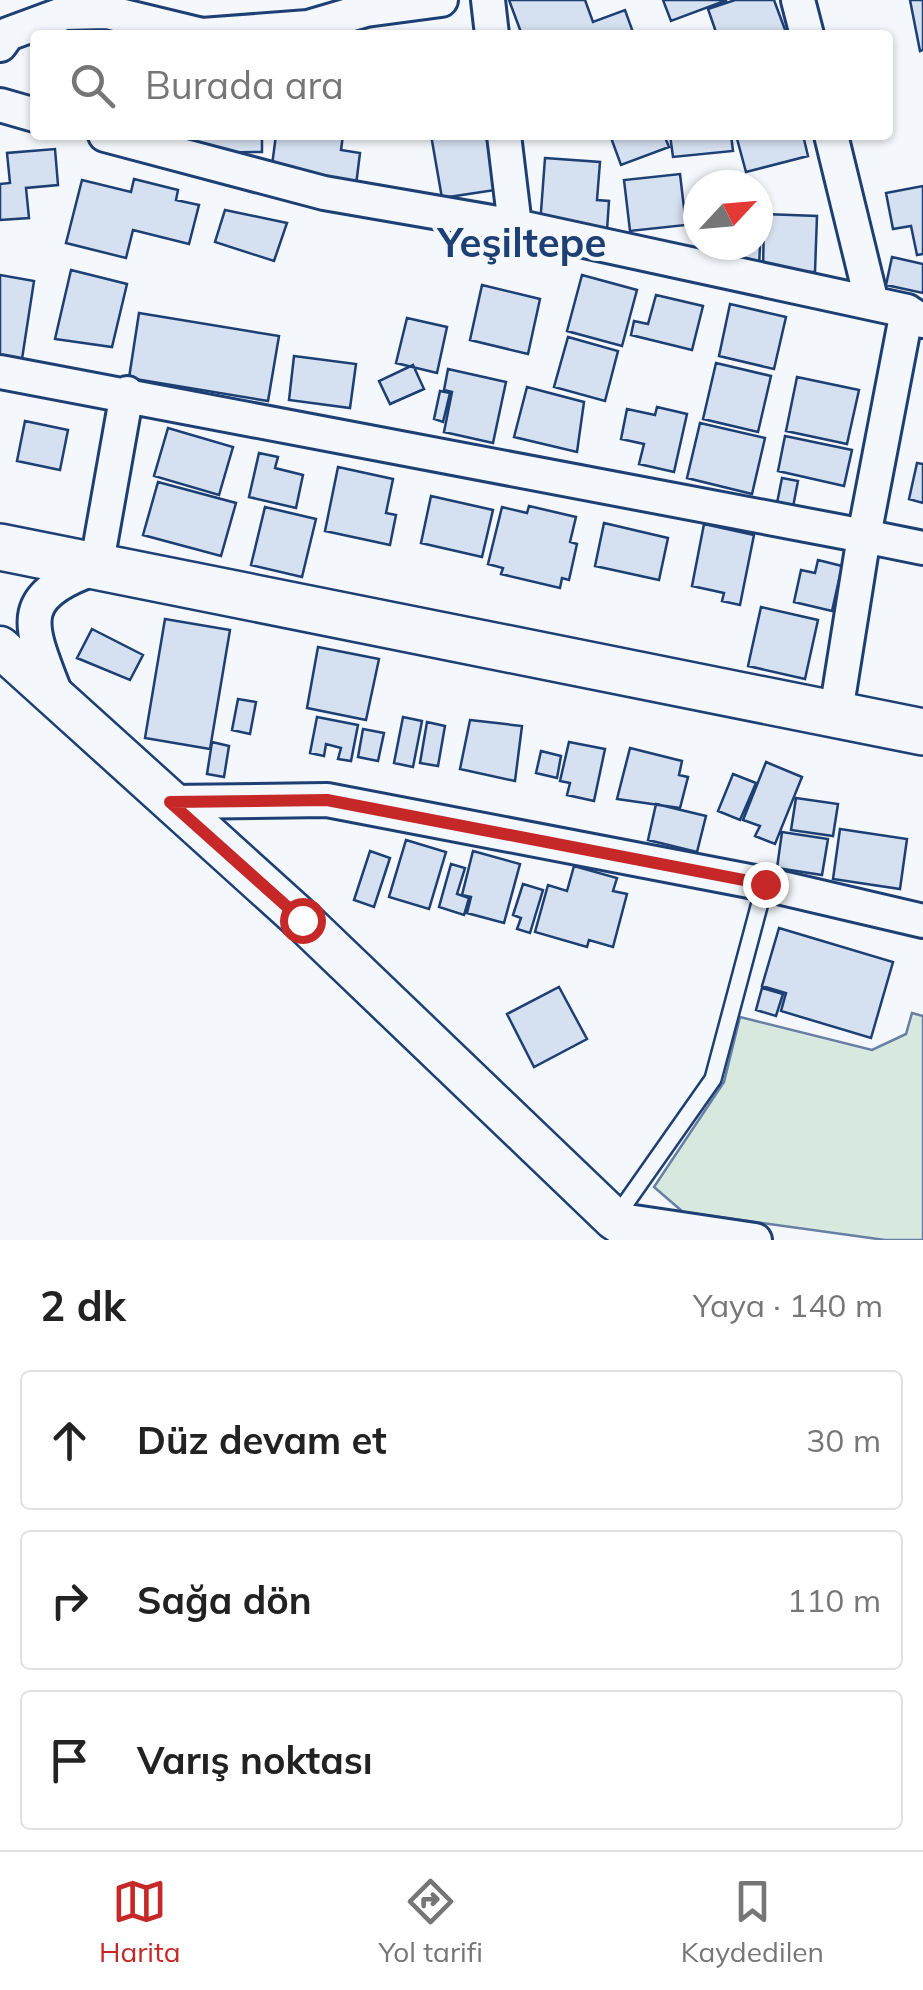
<!DOCTYPE html>
<html lang="tr">
<meta charset="utf-8">
<style>
:root{--surface:#fff;--page:#f2f2f2;--text:#222;--muted:#767676;--line:#e0e0e0;--accent:#c62828}
body{margin:0;font-family:Mulish,sans-serif;background:var(--page);color:var(--text)}
.compass{position:absolute;left:683px;top:170px;width:90px;height:90px;border-radius:50%;background:var(--surface);box-shadow:0 2px 8px #0004;rotate:64deg}
.stop{position:absolute;width:30px;height:30px;margin:-22px;border:8px solid #c62828;border-radius:50%;background:#fff}
.stop.end{background:#c62828;border-color:#fff;box-shadow:0 2px 10px #0008}
.list{margin:0;padding:0;list-style:none}
h2{display:flex;justify-content:space-between;align-items:center;height:130px;margin:0;padding:0 40px;font-size:42px}
h2 small{font-size:32px;font-weight:400;color:var(--muted)}
.list li{display:grid;grid-template-columns:65px 1fr auto;gap:30px;align-items:center;box-sizing:border-box;height:140px;margin:0 20px 20px;padding:0 20px;border:2px solid var(--line);border-radius:10px}
.list b{display:block;font-size:38px;white-space:nowrap}
.list em{font-size:32px;font-style:normal;color:var(--muted)}
.icon{flex:none;width:55px;height:55px;fill:none;stroke:currentColor;stroke-width:2;stroke-linecap:round;stroke-linejoin:round}
.map{position:relative;flex:none;width:923px;height:1240px;overflow:hidden}
.search{position:absolute;background:var(--surface);box-shadow:0 2px 8px #0004;left:30px;right:30px;top:30px;height:110px;display:flex;align-items:center;gap:25px;box-sizing:border-box;padding:0 35px;border-radius:10px;color:var(--muted);font-size:38px}
.sheet{height:610px;background:var(--surface)}
nav{display:flex;justify-content:space-around;align-items:center;box-sizing:border-box;height:140px;border-top:2px solid var(--line);background:var(--surface);font-size:28px;color:var(--muted)}
nav a{display:grid;justify-items:center;gap:5px}
nav .on{color:var(--accent)}
.map>svg:first-child{display:block}
.green{fill:#d7e8df;stroke:#687fa3;stroke-width:2.5}
.building{fill:#d5e0f0;stroke:#1d3f73;stroke-width:2.5}
.lines{fill:none;stroke-linecap:round;stroke-linejoin:round}
.service-casing{stroke:#1d3f73;stroke-width:20}
.minor-casing{stroke:#1d3f73;stroke-width:38}
.tertiary-casing{stroke:#1d3f73;stroke-width:45}
.secondary-casing{stroke:#1d3f73;stroke-width:50}
.service{stroke:#f4f7fb;stroke-width:15}
.minor{stroke:#f4f7fb;stroke-width:32}
.tertiary{stroke:#f4f7fb;stroke-width:40}
.secondary{stroke:#f4f7fb;stroke-width:45}
.route{stroke:#c62828;stroke-width:12}
.labels{text-anchor:middle;stroke-width:8;stroke-linejoin:round;paint-order:stroke}
.district-label{font-size:40px;font-weight:bold;fill:#1d3f73;stroke:#f4f7fb}
</style>
<div class="map">
<svg width="923" height="1240" viewBox="0 0 923 1240">
<rect width="100%" height="100%" fill="#f4f7fb"/>
<path class="green" d="M912 1013 923 1016V1240H885L683 1212 654 1187 724 1082 740 1017 872 1050 906 1034Z"/>
<path class="building" d="M509 0H585L593 22 625 10 634 35H522Z
M663 0H727L671 21Z
M735 0H774L787 35H717L708 9Z
M910 0H923V50L920 51Z
M193 135H262V152L193 153Z
M276 135H343L341 150 360 153 356 185 271 173Z
M431 135H486L495 190 442 198Z
M610 135H664L669 147 621 165Z
M670 135H731L733 151 673 157Z
M736 135H803L808 156 746 172Z
M55 149 58 185 26 188 29 218 0 220V184L10 183 7 153Z
M545 158 600 162 597 200 609 201 607 230 540 225Z
M680 174 686 225 630 231 624 180Z
M134 179 178 190 176 200 199 205 189 244 133 230 126 258 66 243 82 180 131 192Z
M923 186V254L917 255 911 226 893 229 886 193Z
M225 210 287 223 274 261 215 242Z
M764 214 817 216 815 272 763 271Z
M735 245H760L759 268 734 267Z
M892 257 923 264V293L886 285Z
M71 270 127 284 112 347 55 339Z
M0 275 34 281 22 359 0 355Z
M582 275 637 290 622 346 567 331Z
M482 285 540 299 528 354 470 340Z
M656 295 703 306 692 350 631 335 634 321 648 324Z
M730 304 786 317 774 369 719 356Z
M139 313 279 336 268 401 129 378Z
M407 318 447 327 437 373 396 363Z
M568 337 618 351 605 401 554 387Z
M294 356 356 364 350 408 289 400Z
M716 363 771 376 758 432 703 419Z
M413 365 424 389 390 404 379 381Z
M448 369 506 382 493 443 444 432 452 392 444 390Z
M797 377 859 390 847 444 786 431Z
M527 387 584 402 577 452 514 437Z
M440 391 450 393 443 422 434 419Z
M657 407 687 414 674 472 639 464 644 444 621 439 627 409 655 415Z
M25 421 68 430 60 470 17 461Z
M700 423 765 438 752 494 687 478Z
M168 428 233 447 219 495 154 476Z
M785 436 852 450 844 486 778 471Z
M259 453 278 457 275 468 303 475 296 508 249 497Z
M917 463 923 464V503L909 499Z
M338 467 393 479 386 513 396 515 390 545 325 531Z
M782 478 798 481 793 507 777 503Z
M158 482 236 503 221 556 143 535Z
M431 496 493 510 482 557 421 543Z
M529 506 576 517 570 542 577 544 569 580 562 578 560 588 501 574 503 568 488 564 502 507 527 513Z
M265 507 316 519 302 577 251 565Z
M604 523 668 538 659 580 595 566Z
M704 524 754 535 740 605 722 601 724 593 692 586Z
M818 560 842 566 832 611 794 602 801 570 815 573Z
M761 607 818 620 805 679 748 666Z
M165 619 230 630 210 749 145 738Z
M92 629 143 655 130 680 77 658Z
M318 647 379 659 366 720 307 708Z
M238 699 256 702 250 734 232 730Z
M317 717 358 725 351 761 338 759 341 748 326 744 324 756 310 753Z
M403 717 422 721 413 767 394 763Z
M470 720 522 726 515 781 460 769Z
M427 722 445 726 438 766 420 763Z
M363 729 384 733 378 761 358 757Z
M212 742 229 746 224 777 207 774Z
M569 742 605 749 594 801 567 795 570 783 560 781Z
M630 748 682 761 679 775 688 777 680 808 617 799Z
M541 751 561 756 557 778 536 773Z
M766 762 802 777 775 844 755 836 760 826 743 820Z
M733 774 756 783 740 820 718 811Z
M796 798 838 804 833 836 791 830Z
M656 804 706 816 697 852 648 840Z
M840 829 907 839 900 889 833 879Z
M782 832 828 839 822 875 777 868Z
M406 840 446 852 429 909 389 897Z
M370 851 390 858 374 907 354 900Z
M473 851 520 864 504 923 467 913 471 897 462 895Z
M451 864 465 868 457 894 469 898 464 915 439 907Z
M574 866 617 878 613 891 627 894 613 947 589 940 587 947 535 932 548 885 567 891Z
M523 884 543 890 530 933 517 929 521 918 513 915Z
M779 928 893 962 871 1038 781 1011 786 993 762 986Z
M559 987 587 1039 534 1067 507 1014Z
M762 988 783 994 776 1016 756 1010Z"/>
<g class="lines">
<defs>
<path id="service" d="M616 1217 713 1079 765 884"/>
<path id="minor" d="M488 0 492 35
M798 0 807 35
M0 45 8 34 65 13 107 12 202 35 308 27 366 10 441 0
M0 105 35 115
M105 135 324 193 515 226 907 311 922 321
M504 135 515 226
M831 135 872 303
M0 372 864 536 907 311
M57 697C30 626 12 597 96 568L127 393
M836 712 864 536 923 548
M170 802 327 800 765 884 923 921
M614 1219 755 1240"/>
<path id="tertiary" d="M0 647 302 920 614 1219 645 1240"/>
<path id="secondary" d="M0 547 923 732"/>
</defs>
<use href="#service" class="service-casing"/>
<use href="#minor" class="minor-casing"/>
<use href="#tertiary" class="tertiary-casing"/>
<use href="#secondary" class="secondary-casing"/>
<use href="#service" class="service"/>
<use href="#minor" class="minor"/>
<use href="#tertiary" class="tertiary"/>
<use href="#secondary" class="secondary"/>
</g>
<g class="lines">
<path class="route" d="M302 920 170 802 327 800 765 884"/>
</g>
<g class="labels">
<g class="district-label">
<text x="522" y="257">Yeşiltepe</text>
</g>
</g>
</svg>
<svg class="compass" viewBox="-18 -18 36 36"><path d="M0-13l5 13h-10z" fill="#e53935"/><path d="M0 13l5-13h-10z" fill="#767676"/></svg>
<div class="stop" style="left:302px;top:920px"></div>
<div class="stop end" style="left:765px;top:884px"></div>
<div class="search"><svg class="icon" aria-label="search" viewBox="0 0 24 24"><circle cx="10" cy="10" r="6"/><path d="M15 15l6 6"/></svg>Burada ara</div>
</div>
<section class="sheet">
<h2>2 dk<small>Yaya · 140 m</small></h2>
<ul class="list">
<li><svg class="icon" aria-label="ahead" viewBox="0 0 24 24"><path d="M12 20V5M6 11l6-6 6 6"/></svg><div><b>Düz devam et</b></div><em>30 m</em></li>
<li><svg class="icon" aria-label="right" viewBox="0 0 24 24"><path d="M7 20v-9h11M14 6l5 5-5 5"/></svg><div><b>Sağa dön</b></div><em>110 m</em></li>
<li><svg class="icon" aria-label="arrive" viewBox="0 0 24 24"><path d="M6 21V4h12l-3 4 3 4H6"/></svg><div><b>Varış noktası</b></div></li>
</ul>
</section>
<nav>
<a class="on"><svg class="icon" aria-label="map" viewBox="0 0 24 24"><path d="M3 6l6-2 6 2 6-2v14l-6 2-6-2-6 2zM9 4v14M15 6v14"/></svg>Harita</a>
<a><svg class="icon" aria-label="directions" viewBox="0 0 24 24"><path d="M12 3l9 9-9 9-9-9zM9 14v-3h6M13 9l2 2-2 2"/></svg>Yol tarifi</a>
<a><svg class="icon" aria-label="saved" viewBox="0 0 24 24"><path d="M7 4h10v16l-5-4-5 4z"/></svg>Kaydedilen</a>
</nav>
